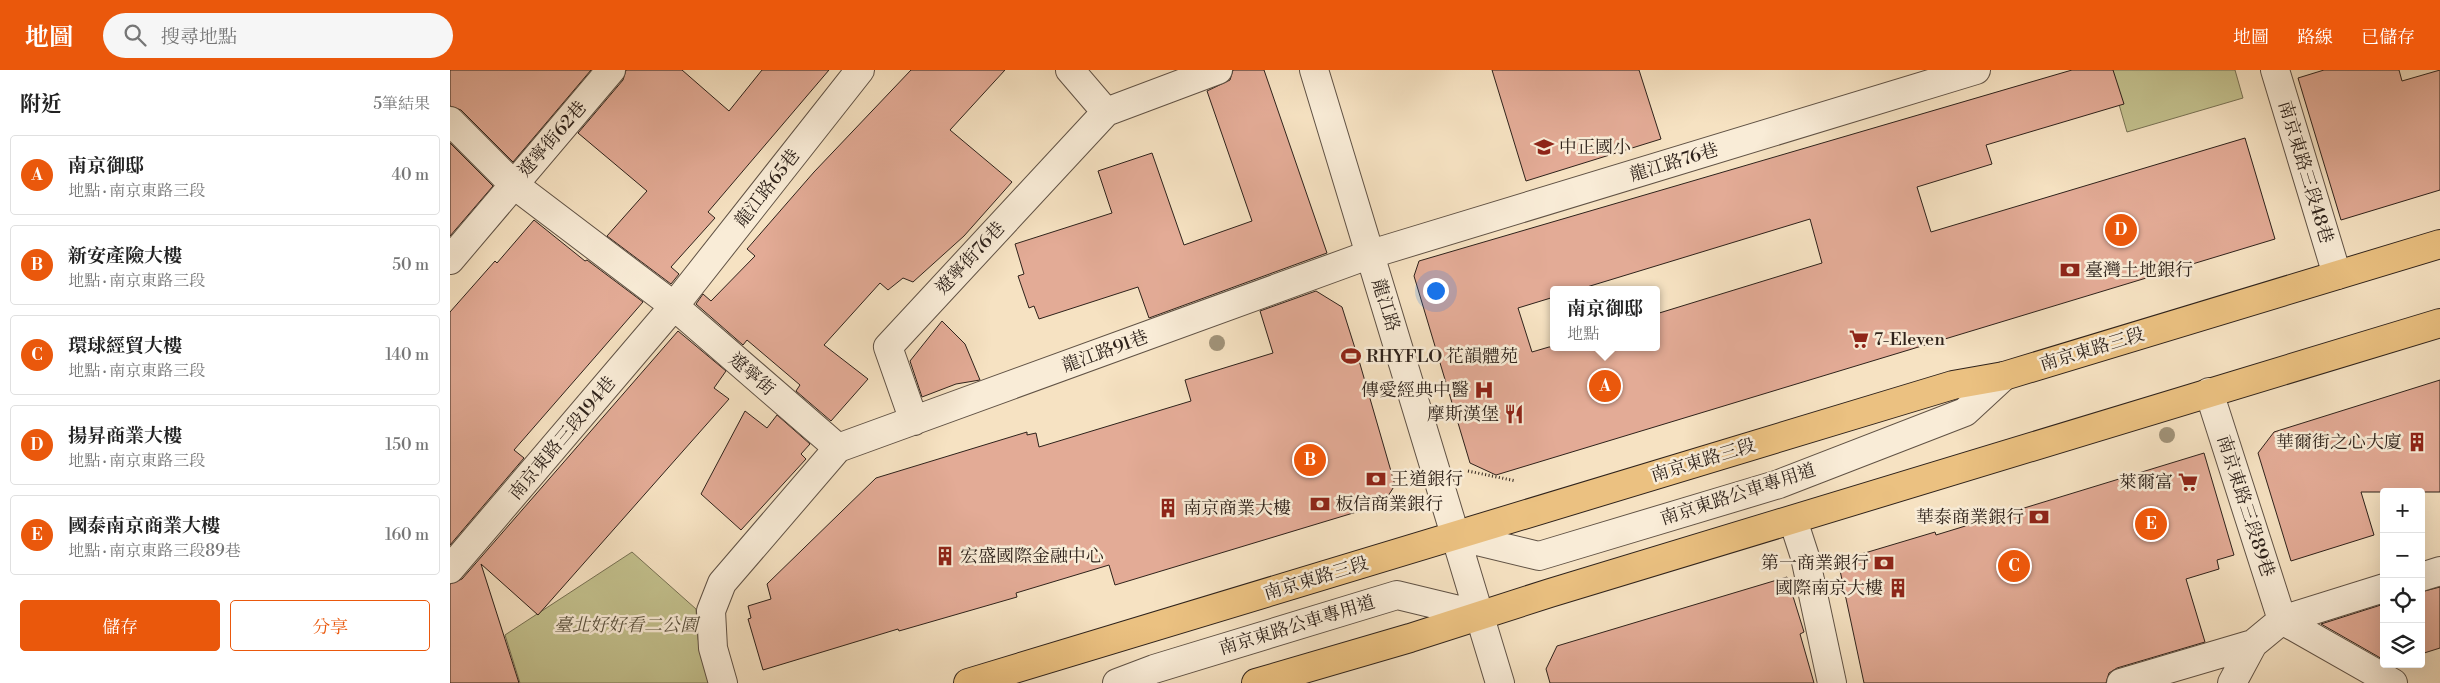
<!DOCTYPE html>
<html lang="zh-TW">
<meta charset="utf-8">
<style>
:root{--surface:#fff;--page:#f6f6f6;--text:#222;--muted:#767676;--line:#e0e0e0;--accent:#ea580c}
body{margin:0;font-family:"Libre Bodoni","Noto Serif TC",serif;background:var(--page);color:var(--text)}
.controls{position:absolute;right:15px;bottom:15px;display:grid;overflow:hidden;border-radius:5px;box-shadow:0 5px 20px #0002}
.controls button{width:45px;height:45px;display:grid;place-items:center;padding:0;border:0;border-bottom:1px solid var(--line);background:var(--surface);color:var(--text);font:25px sans-serif}
.you{position:absolute;left:985px;top:220px;width:18px;height:18px;margin:-12px;border:4px solid #fff;border-radius:50%;background:#1a73e8;box-shadow:0 0 0 8px #1a73e833}
.badge{display:grid;place-items:center;width:32px;height:32px;border-radius:50%;background:var(--accent);color:#fff;font-size:16px;font-weight:700}
.pin{position:absolute;translate:-50% -50%;border:2px solid #fff;box-shadow:0 1px 5px #0006}
.popup{position:absolute;left:1100px;top:216px;width:110px;height:65px;box-sizing:border-box;display:grid;place-content:center;border-radius:5px;background:var(--surface);filter:drop-shadow(0 1px 4px #0005);font-size:16px;white-space:nowrap;color:var(--muted)}
.popup b{font-size:19px;color:var(--text)}
.popup::after{content:'';position:absolute;left:50%;top:100%;margin-left:-10px;border:10px solid transparent;border-top-color:var(--surface)}
.list{margin:0;padding:0;list-style:none}
h2{display:flex;justify-content:space-between;align-items:center;height:65px;margin:0;padding:0 20px;font-size:21px}
h2 small{font-size:16px;font-weight:400;color:var(--muted)}
.list li{display:grid;grid-template-columns:32px 1fr auto;gap:15px;align-items:center;box-sizing:border-box;height:80px;margin:0 10px 10px;padding:0 10px;border:1px solid var(--line);border-radius:5px}
.list b{display:block;font-size:19px;white-space:nowrap}
.list p{margin:0;font-size:16px;white-space:nowrap;color:var(--muted)}
.list em{font-size:16px;font-style:normal;color:var(--muted)}
.actions{display:flex;gap:10px;padding:15px 20px}
.actions a{flex:1;padding:11px 0;border:1px solid var(--accent);border-radius:5px;text-align:center;font-size:18px;color:var(--accent)}
.actions .main{background:var(--accent);color:#fff}
.icon{flex:none;width:28px;height:28px;fill:none;stroke:currentColor;stroke-width:2;stroke-linecap:round;stroke-linejoin:round}
.map{position:relative;flex:none;width:1990px;height:613px;overflow:hidden}
header{display:flex;align-items:center;gap:30px;box-sizing:border-box;height:70px;padding:0 25px;background:var(--accent);color:#fff}
header strong{font-size:24px}
nav{display:flex;gap:28px;margin-inline-start:auto;font-size:18px}
.search{width:350px;height:45px;background:var(--page);display:flex;align-items:center;gap:12px;box-sizing:border-box;padding:0 18px;border-radius:28px;color:var(--muted);font-size:19px}
main{display:flex}
aside{flex:1;background:var(--surface)}
.map>svg:first-child{display:block}
.green{fill:#c3c18e;stroke:#787254}
.building{fill:#e3ab96;stroke:#2e221b;fill-rule:evenodd}
.lines{fill:none;stroke-linecap:round;stroke-linejoin:round}
.minor-casing{stroke:#605245;stroke-width:30}
.major-casing{stroke:#2e221b;stroke-width:30}
.path{stroke:#2e221b;stroke-width:3;stroke-dasharray:1 2.5;stroke-linecap:butt}
.minor{stroke:#f9ecd7;stroke-width:28}
.major{stroke:#ebc181;stroke-width:28}
.tree{fill:#a19379}
.labels{text-anchor:middle;stroke-width:5;stroke-linejoin:round;paint-order:stroke}
.street-label{font-size:18px;fill:#2e221b;stroke:#f9ecd7}
.poi-label{font-size:18px;fill:#2e221b;stroke:#f9ecd7;text-anchor:start}
.park-label{font-size:18px;font-style:italic;fill:#5b523e;stroke:#f9ecd7}
</style>
<header>
<strong>地圖</strong>
<div class="search"><svg class="icon" aria-label="search" viewBox="0 0 24 24"><circle cx="10" cy="10" r="6"/><path d="M15 15l6 6"/></svg>搜尋地點</div>
<nav><a>地圖</a><a>路線</a><a>已儲存</a></nav>
</header>
<main>
<aside>
<h2>附近<small>5筆結果</small></h2>
<ul class="list">
<li><span class="badge">A</span><div><b>南京御邸</b><p>地點 · 南京東路三段</p></div><em>40 m</em></li>
<li><span class="badge">B</span><div><b>新安產險大樓</b><p>地點 · 南京東路三段</p></div><em>50 m</em></li>
<li><span class="badge">C</span><div><b>環球經貿大樓</b><p>地點 · 南京東路三段</p></div><em>140 m</em></li>
<li><span class="badge">D</span><div><b>揚昇商業大樓</b><p>地點 · 南京東路三段</p></div><em>150 m</em></li>
<li><span class="badge">E</span><div><b>國泰南京商業大樓</b><p>地點 · 南京東路三段89巷</p></div><em>160 m</em></li>
</ul>
<div class="actions"><a class="main">儲存</a><a>分享</a></div>
</aside>
<div class="map">
<svg width="1990" height="613" viewBox="0 0 1990 613">
<rect width="100%" height="100%" fill="#f6e2c2"/>
<filter id="stains"><feTurbulence type="fractalNoise" baseFrequency=".004" numOctaves="4"/><feColorMatrix values="0 0 0 0 .2 0 0 0 0 .09 0 0 0 0 .02 0 0 0 .5 -.17"/></filter>
<radialGradient id="worn" r=".72"><stop offset=".6" stop-color="#630" stop-opacity="0"/><stop offset="1" stop-color="#630" stop-opacity=".3"/></radialGradient>
<path class="green" d="M1659 0H1785L1793 28 1677 62Z
M182 482 246 539 248 569 260 613H70L55 565Z"/>
<path class="building" d="M0 0H141L63 92 11 40 0 36Z
M176 0H232L279 41 312 0H379L258 142 265 148 221 197 229 204 221 214 157 166 197 121 128 63 173 10Z
M461 0H555L500 60 562 112 514 166 463 212 453 208 438 220 430 213 374 275 418 309 381 351 346 321 350 315 297 270 293 275 246 234 253 224 261 231 305 186 297 179 364 102Z
M783 0H814L877 183 699 248 688 217 589 249 584 236 579 238 568 206 574 204 565 174 662 143 648 101 702 83 734 175 802 151 757 21 780 10Z
M1042 0H1189L1211 69 1076 111Z
M1622 0H1663L1674 34 1536 75 1542 94 1467 117 1481 162 1795 68 1825 169 1046 405 1020 393 964 206 969 191ZM1360 149 1372 193 1206 244V277H1099L1082 282 1068 238 1104 227V220H1127Z
M1874 0H1949L1952 11 1990 0V120L1891 150 1848 8Z
M0 73 43 116 0 166Z
M84 150 135 191 137 190 193 232 64 380 74 388 0 475V242L45 191 47 193Z
M866 221 892 237 910 294 945 415 933 434 665 515 659 495 566 523 567 527 449 561 448 559 313 600 298 549 301 548 298 536 321 529 317 514 426 408 577 362V365L586 363 589 377 741 331 735 310 823 283 810 241Z
M492 251 515 274 530 310 506 314 472 327 460 291Z
M228 261 276 301 264 318 279 329 88 545 31 494 69 613H0V514L12 509Z
M1990 310V422H1911L1924 465 1841 491 1808 383 1824 362Z
M295 341 317 358 327 345 360 374 351 384 356 389 291 460 251 424Z
M1754 383 1784 485 1767 490 1769 499 1736 509 1755 572 1667 598 1659 603 1656 613H1414L1388 491 1485 462 1486 465Z
M1337 507 1354 562 1350 564 1364 613H1100L1096 599 1107 576Z
M1990 517V578L1971 584V522Z
M1934 534V590L1871 554Z"/>
<g class="lines">
<defs>
<path id="minor" d="M620 0 656 42
M864 0 1050 613
M1825 0 1887 205
M0 51 63 114 224 236 388 378 272 513 261 541 263 578 273 613
M0 190 161 0
M1759 322 1832 550 1943 613
M464 351 438 277 656 42 768 0
M388 378 921 184 1526 0
M1343 450 1355 487 1382 613
M1006 466 1089 486 1329 414 1515 342 1554 306
M0 499 224 236 410 0
M1971 507 1990 501
M667 613 704 599 947 525 1030 545
M1671 613 1803 574
M1782 613 1803 574 1832 550 1934 518"/>
<path id="major" d="M518 613 1503 315 1554 306 1990 174
M806 613 960 568 1100 523 1990 253"/>
</defs>
<use href="#minor" class="minor-casing"/>
<use href="#major" class="major-casing"/>
<path class="path" d="M1018 401 1066 411"/>
<use href="#minor" class="minor"/>
<use href="#major" class="major"/>
</g>
<g class="tree">
<circle cx="767" cy="273" r="8"/>
<circle cx="1717" cy="365" r="8"/>
</g>
<defs>
<symbol id="school-bare" viewBox="-9 -9 18 18"><path d="M0-5L7-2L0 1L-7-2ZM-4 1L0 2.5L4 1V4Q0 6-4 4Z" fill="#8f2418" stroke="#f9ecd7" stroke-width="2.5" paint-order="stroke"/></symbol>
<symbol id="bank-bare" viewBox="-9 -9 18 18"><path d="M-6-4H6V4H-6ZM0-2.3a2.3 2.3 0 1 0 0 4.6a2.3 2.3 0 1 0 0-4.6Z" fill="#8f2418" stroke="#f9ecd7" stroke-width="2.5" paint-order="stroke"/></symbol>
<symbol id="supermarket-bare" viewBox="-9 -9 18 18"><path d="M-6-5.5h2.5l.6 2H6L4.5 2H-2.5L-4.4-4H-6ZM-1.5 3.2a1.3 1.3 0 1 0 .1 0ZM3 3.2a1.3 1.3 0 1 0 .1 0Z" fill="#8f2418" stroke="#f9ecd7" stroke-width="2.5" paint-order="stroke"/></symbol>
<symbol id="stadium-bare" viewBox="-9 -9 18 18"><path d="M0-5a6.5 5 0 1 0 0 10a6.5 5 0 1 0 0-10ZM-3.5-1.8h7v3.6h-7Z" fill="#8f2418" stroke="#f9ecd7" stroke-width="2.5" paint-order="stroke"/></symbol>
<symbol id="hospital-bare" viewBox="-9 -9 18 18"><path d="M-5-5h3v3.5h4V-5h3V5h-3V1.5h-4V5h-3Z" fill="#8f2418" stroke="#f9ecd7" stroke-width="2.5" paint-order="stroke"/></symbol>
<symbol id="restaurant-bare" viewBox="-9 -9 18 18"><path d="M-5-6h1v4h1v-4h1v4h1v-4h1v5L-1.5 .5V6h-2V.5L-5-1ZM5-6V6H3V1.5H1.5Q1.5-4 5-6Z" fill="#8f2418" stroke="#f9ecd7" stroke-width="2.5" paint-order="stroke"/></symbol>
<symbol id="building-bare" viewBox="-9 -9 18 18"><path d="M-4-6H4V6H1V3H-1V6H-4ZM-2.5-4.3h1.7v1.8h-1.7ZM.8-4.3h1.7v1.8H.8ZM-2.5-1h1.7V.8h-1.7ZM.8-1h1.7V.8H.8Z" fill="#8f2418" stroke="#f9ecd7" stroke-width="2.5" paint-order="stroke"/></symbol>
</defs>
<g fill-rule="evenodd">
<use href="#school-bare" x="1080" y="63" width="28" height="28"/>
<use href="#bank-bare" x="1606" y="186" width="28" height="28"/>
<use href="#supermarket-bare" x="1395" y="255" width="28" height="28"/>
<use href="#stadium-bare" x="887" y="272" width="28" height="28"/>
<use href="#hospital-bare" x="1020" y="306" width="28" height="28"/>
<use href="#restaurant-bare" x="1050" y="330" width="28" height="28"/>
<use href="#building-bare" x="1953" y="358" width="28" height="28"/>
<use href="#bank-bare" x="912" y="395" width="28" height="28"/>
<use href="#supermarket-bare" x="1724" y="398" width="28" height="28"/>
<use href="#bank-bare" x="856" y="420" width="28" height="28"/>
<use href="#building-bare" x="704" y="424" width="28" height="28"/>
<use href="#bank-bare" x="1575" y="433" width="28" height="28"/>
<use href="#building-bare" x="481" y="472" width="28" height="28"/>
<use href="#bank-bare" x="1420" y="479" width="28" height="28"/>
<use href="#building-bare" x="1434" y="504" width="28" height="28"/>
</g>
<g class="labels">
<g class="street-label">
<text transform="translate(102 69) rotate(-49)" y="6">遼寧街62巷</text>
<text transform="translate(1224 92) rotate(-17)" y="6">龍江路76巷</text>
<text transform="translate(1856 102) rotate(73)" y="6">南京東路三段48巷</text>
<text transform="translate(317 118) rotate(-52)" y="6">龍江路65巷</text>
<text transform="translate(520 188) rotate(-47)" y="6">遼寧街76巷</text>
<text transform="translate(936 235) rotate(73)" y="6">龍江路</text>
<text transform="translate(1642 279) rotate(-17)" y="6">南京東路三段</text>
<text transform="translate(655 281) rotate(-20)" y="6">龍江路91巷</text>
<text transform="translate(302 304) rotate(41)" y="6">遼寧街</text>
<text transform="translate(112 368) rotate(-50)" y="6">南京東路三段194巷</text>
<text transform="translate(1253 390) rotate(-17)" y="6">南京東路三段</text>
<text transform="translate(1288 424) rotate(-18)" y="6">南京東路公車專用道</text>
<text transform="translate(1796 436) rotate(72)" y="6">南京東路三段89巷</text>
<text transform="translate(866 508) rotate(-17)" y="6">南京東路三段</text>
<text transform="translate(847 555) rotate(-17)" y="6">南京東路公車專用道</text>
</g>
<g class="poi-label">
<text x="1109" y="83">中正國小</text>
<text x="1635" y="206">臺灣土地銀行</text>
<text x="1424" y="275">7-Eleven</text>
<text x="916" y="292">RHYFLO 花韻體苑</text>
<text x="1019" y="326" text-anchor="end">傳愛經典中醫</text>
<text x="1049" y="350" text-anchor="end">摩斯漢堡</text>
<text x="1952" y="378" text-anchor="end">華爾街之心大廈</text>
<text x="941" y="415">王道銀行</text>
<text x="1723" y="418" text-anchor="end">萊爾富</text>
<text x="885" y="440">板信商業銀行</text>
<text x="733" y="444">南京商業大樓</text>
<text x="1574" y="453" text-anchor="end">華泰商業銀行</text>
<text x="510" y="492">宏盛國際金融中心</text>
<text x="1419" y="499" text-anchor="end">第一商業銀行</text>
<text x="1433" y="524" text-anchor="end">國際南京大樓</text>
</g>
<g class="park-label">
<text x="176" y="561">臺北好好看二公園</text>
</g>
</g>
<rect width="100%" height="100%" filter="url(#stains)"/>
<rect width="100%" height="100%" fill="url(#worn)"/>
</svg>
<div class="controls">
<button>+</button>
<button>−</button>
<button><svg class="icon" aria-label="locate" viewBox="0 0 24 24"><circle cx="12" cy="12" r="6"/><path d="M12 2v4M12 18v4M2 12h4M18 12h4"/></svg></button>
<button><svg class="icon" aria-label="layers" viewBox="0 0 24 24"><path d="M12 4l9 5-9 5-9-5zM3 14l9 5 9-5"/></svg></button>
</div>
<div class="you"></div>
<div class="pin badge" style="left:1155px;top:316px">A</div>
<div class="popup"><b>南京御邸</b>地點</div>
<div class="pin badge" style="left:860px;top:390px">B</div>
<div class="pin badge" style="left:1564px;top:496px">C</div>
<div class="pin badge" style="left:1671px;top:160px">D</div>
<div class="pin badge" style="left:1701px;top:454px">E</div>
</div>
</main>
